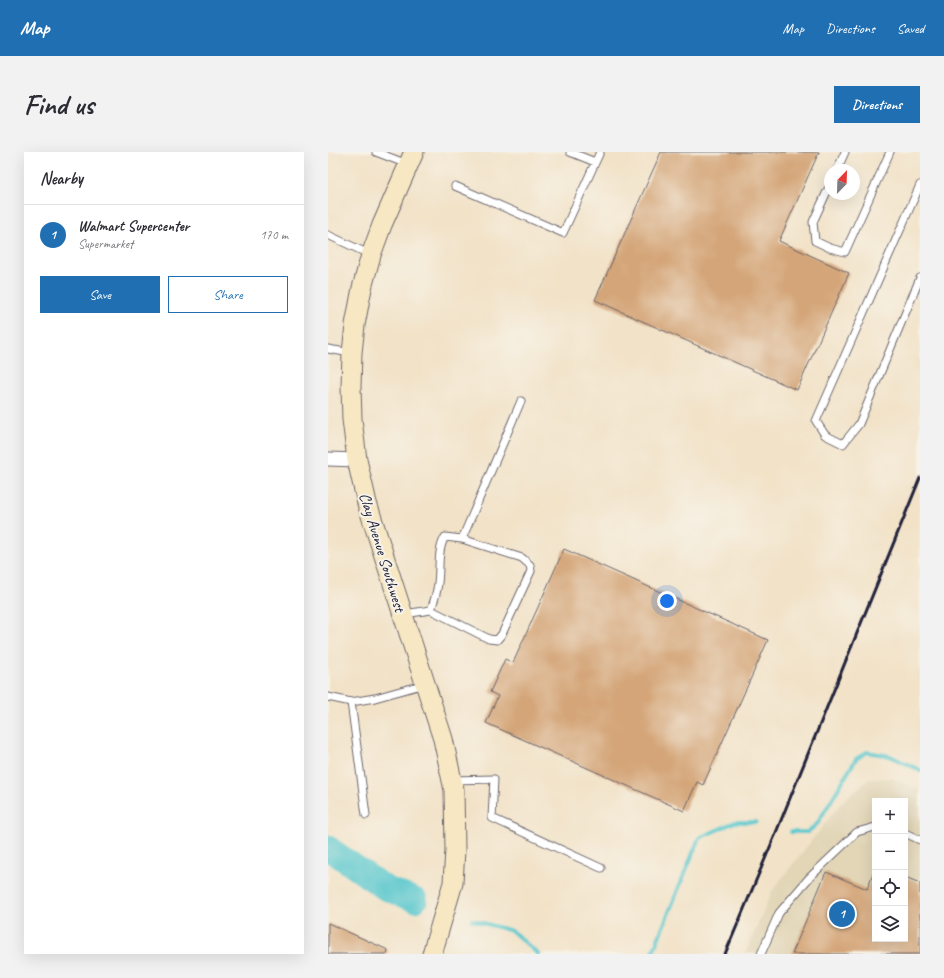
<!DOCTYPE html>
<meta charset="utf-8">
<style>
:root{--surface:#fff;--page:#f2f2f3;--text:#2b2b33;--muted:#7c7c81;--line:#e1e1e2;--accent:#1f6fb2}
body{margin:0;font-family:Caveat,sans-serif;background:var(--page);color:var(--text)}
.controls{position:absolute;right:12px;bottom:12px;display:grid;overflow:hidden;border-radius:0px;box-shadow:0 4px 16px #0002}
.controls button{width:36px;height:36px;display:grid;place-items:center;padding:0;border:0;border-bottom:1px solid var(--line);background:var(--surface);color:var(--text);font:20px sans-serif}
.compass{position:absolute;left:496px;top:12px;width:36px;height:36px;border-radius:50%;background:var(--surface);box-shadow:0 4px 16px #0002;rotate:23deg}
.you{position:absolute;left:339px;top:449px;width:14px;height:14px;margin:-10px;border:3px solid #fff;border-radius:50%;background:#1a73e8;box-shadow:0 0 0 6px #1a73e833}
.badge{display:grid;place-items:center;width:26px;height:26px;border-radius:50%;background:var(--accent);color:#fff;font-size:13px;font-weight:700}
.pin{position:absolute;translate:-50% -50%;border:2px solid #fff;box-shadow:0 1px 4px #0006}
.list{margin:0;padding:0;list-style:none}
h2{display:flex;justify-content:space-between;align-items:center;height:52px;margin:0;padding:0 16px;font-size:17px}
h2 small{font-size:13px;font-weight:400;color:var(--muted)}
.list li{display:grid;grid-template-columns:26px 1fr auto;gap:12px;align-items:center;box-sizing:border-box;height:60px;padding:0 16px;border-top:1px solid var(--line)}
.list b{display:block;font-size:15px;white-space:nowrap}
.list p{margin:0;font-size:13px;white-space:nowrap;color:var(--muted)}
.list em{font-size:13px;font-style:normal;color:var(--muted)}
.actions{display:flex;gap:8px;padding:12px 16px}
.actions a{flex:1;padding:9px 0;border:1px solid var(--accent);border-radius:0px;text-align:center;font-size:14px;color:var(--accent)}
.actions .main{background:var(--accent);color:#fff}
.icon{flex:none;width:22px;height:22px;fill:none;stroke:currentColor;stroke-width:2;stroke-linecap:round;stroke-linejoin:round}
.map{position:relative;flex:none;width:592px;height:802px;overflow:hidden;border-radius:0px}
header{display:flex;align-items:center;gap:24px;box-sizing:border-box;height:56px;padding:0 20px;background:var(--accent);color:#fff}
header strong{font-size:19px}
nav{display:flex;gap:22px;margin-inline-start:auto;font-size:14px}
.intro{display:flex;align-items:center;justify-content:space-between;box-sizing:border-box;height:96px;padding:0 24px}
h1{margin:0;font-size:28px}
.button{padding:10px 18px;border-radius:0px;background:var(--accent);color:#fff;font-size:14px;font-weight:700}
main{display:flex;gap:24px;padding:0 24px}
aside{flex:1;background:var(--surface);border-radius:0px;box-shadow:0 4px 16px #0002}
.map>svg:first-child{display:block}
.built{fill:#e2d6b7;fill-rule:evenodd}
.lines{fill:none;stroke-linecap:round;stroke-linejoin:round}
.stream{stroke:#5bc8ce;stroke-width:4}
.river{stroke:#5bc8ce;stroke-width:25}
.building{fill:#d4a578}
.lane-casing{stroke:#6b656c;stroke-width:9}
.street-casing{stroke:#6b656c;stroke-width:15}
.secondary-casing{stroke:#6b656c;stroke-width:21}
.lane{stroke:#fff;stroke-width:7}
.street{stroke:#fff;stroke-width:13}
.secondary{stroke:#f7e8c3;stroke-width:19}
.rail{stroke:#22223b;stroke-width:3}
.labels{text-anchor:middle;stroke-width:4;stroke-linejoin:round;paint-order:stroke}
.street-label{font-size:16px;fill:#22223b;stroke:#f7f3e8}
</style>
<header>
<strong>Map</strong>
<nav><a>Map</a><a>Directions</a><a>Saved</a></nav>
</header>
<div class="intro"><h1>Find us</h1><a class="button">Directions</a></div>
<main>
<aside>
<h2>Nearby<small></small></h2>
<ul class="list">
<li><span class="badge">1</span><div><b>Walmart Supercenter</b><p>Supermarket</p></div><em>170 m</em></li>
</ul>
<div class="actions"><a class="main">Save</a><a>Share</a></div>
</aside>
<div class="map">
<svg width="592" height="802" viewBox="0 0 592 802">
<rect width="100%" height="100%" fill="#f7f3e8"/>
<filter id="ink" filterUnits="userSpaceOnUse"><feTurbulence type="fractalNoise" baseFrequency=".025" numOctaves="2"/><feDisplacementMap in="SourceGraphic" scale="8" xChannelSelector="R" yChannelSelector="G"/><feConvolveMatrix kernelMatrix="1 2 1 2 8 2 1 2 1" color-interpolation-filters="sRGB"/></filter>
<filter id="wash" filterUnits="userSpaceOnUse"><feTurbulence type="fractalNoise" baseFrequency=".012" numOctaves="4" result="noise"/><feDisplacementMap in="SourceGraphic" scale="16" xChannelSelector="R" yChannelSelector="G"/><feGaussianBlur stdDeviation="0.9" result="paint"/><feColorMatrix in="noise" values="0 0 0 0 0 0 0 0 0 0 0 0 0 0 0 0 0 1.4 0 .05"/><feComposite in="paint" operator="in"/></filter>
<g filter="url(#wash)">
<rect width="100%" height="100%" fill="#f2e2c7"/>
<path class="built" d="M564 626 592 638V802H417L444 739 513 651 541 627ZM547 649H577V787H547Z"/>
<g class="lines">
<path class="stream" d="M463 680H480L489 672 528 607 539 600 562 604 592 618
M144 768 184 779 210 802
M324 802 371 686 407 670H428"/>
<path class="river" d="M0 696 57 736 87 748"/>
</g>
<g id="blocks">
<path class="building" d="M333 0H491L451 89 521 121 469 238 267 148Z
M236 397 440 488 375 633 369 630 356 659 158 571 170 544 162 540 177 507 185 511Z
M547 716V787H577V725L592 731V802H464L498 720 539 737Z
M0 771 60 798 59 802H0Z"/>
</g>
</g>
<g filter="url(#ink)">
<use href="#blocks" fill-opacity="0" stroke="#6b656c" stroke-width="1"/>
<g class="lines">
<defs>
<path id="lane" d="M48 0 79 12
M242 0 267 10
M509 18 517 0
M502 33 485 70 487 89 502 96 517 100 562 0
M592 33 488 269 497 283 515 292 531 272 592 126
M127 34 235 81 272 0
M0 83 43 103
M0 197 23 201
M134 387 193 249
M76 462 103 458 161 487 169 488 174 482 203 419 202 413 194 406 134 387 117 385C108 400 113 421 109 437 108 444 105 451 103 458
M0 545 23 550 47 546 97 532
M23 550 38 663
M124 628 166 627 164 666 273 716
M577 681 592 688
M433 802 451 761 481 726 529 680 547 675"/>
<path id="street" d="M0 307 29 308"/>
<path id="secondary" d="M86 0 54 73 43 103 34 136 27 173 24 201 23 235 24 267 29 308 39 351 115 587 126 638 127 698 125 731 104 802"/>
</defs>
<use href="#lane" class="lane-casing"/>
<use href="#street" class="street-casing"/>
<use href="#secondary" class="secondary-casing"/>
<use href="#lane" class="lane"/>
<use href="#street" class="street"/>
<use href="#secondary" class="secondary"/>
<path class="rail" d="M397 802 445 688 592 326"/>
</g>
</g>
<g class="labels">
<g class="street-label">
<text transform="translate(55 400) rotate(73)" y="6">Clay Avenue Southwest</text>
</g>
</g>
</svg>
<div class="controls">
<button>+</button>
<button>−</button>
<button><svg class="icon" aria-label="locate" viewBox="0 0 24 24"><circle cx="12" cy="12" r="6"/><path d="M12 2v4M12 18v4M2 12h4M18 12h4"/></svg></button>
<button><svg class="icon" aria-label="layers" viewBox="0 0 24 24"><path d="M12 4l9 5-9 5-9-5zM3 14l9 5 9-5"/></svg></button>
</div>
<svg class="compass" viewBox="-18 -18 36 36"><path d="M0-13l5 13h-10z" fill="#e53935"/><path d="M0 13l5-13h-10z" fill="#7c7c81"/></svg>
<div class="you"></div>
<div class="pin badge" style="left:514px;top:762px">1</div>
</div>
</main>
